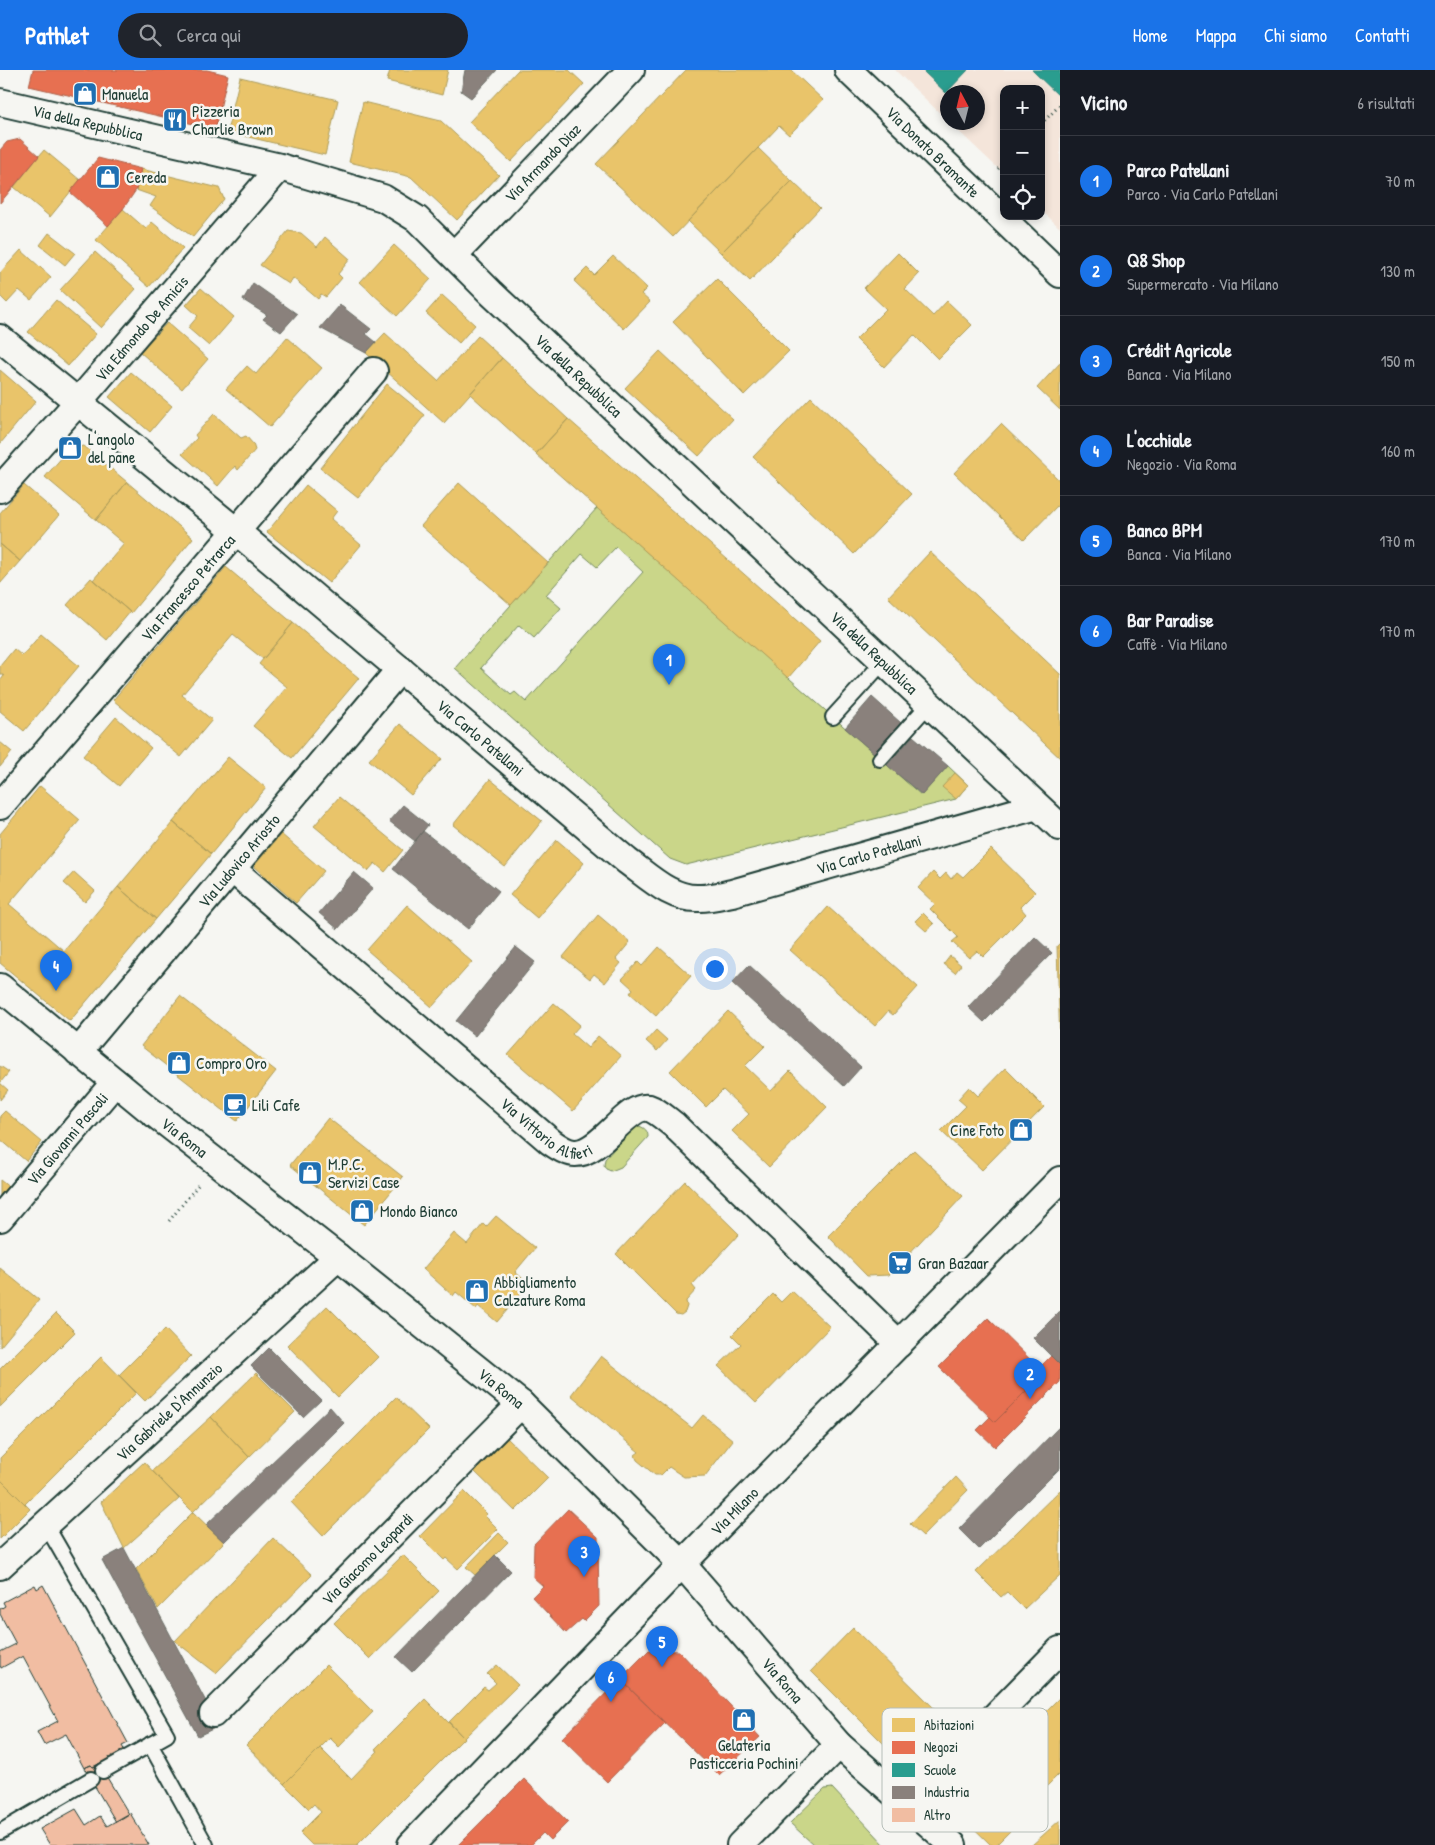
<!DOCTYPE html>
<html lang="it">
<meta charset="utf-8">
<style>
:root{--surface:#171b24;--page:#20242c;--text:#f1f3f6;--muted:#9ea1a6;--line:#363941;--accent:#1a73e8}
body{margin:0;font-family:"Patrick Hand",sans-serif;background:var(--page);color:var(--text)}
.controls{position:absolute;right:15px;top:15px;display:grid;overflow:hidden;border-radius:10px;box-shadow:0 2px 8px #0003}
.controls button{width:45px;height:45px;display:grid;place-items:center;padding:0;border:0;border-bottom:1px solid var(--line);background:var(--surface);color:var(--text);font:25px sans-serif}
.compass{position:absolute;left:940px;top:15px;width:45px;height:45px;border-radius:50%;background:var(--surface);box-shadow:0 2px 8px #0003;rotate:353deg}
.you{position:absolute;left:714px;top:898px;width:18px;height:18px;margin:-12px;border:4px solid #fff;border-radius:50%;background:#1a73e8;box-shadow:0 0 0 8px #1a73e833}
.badge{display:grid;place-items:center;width:32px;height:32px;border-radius:50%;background:var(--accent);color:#fff;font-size:16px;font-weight:700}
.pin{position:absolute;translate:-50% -41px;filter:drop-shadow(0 1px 2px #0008)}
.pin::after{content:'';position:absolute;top:26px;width:18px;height:15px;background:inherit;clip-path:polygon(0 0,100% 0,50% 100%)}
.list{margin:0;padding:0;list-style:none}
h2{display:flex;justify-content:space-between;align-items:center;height:65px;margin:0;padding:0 20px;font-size:21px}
h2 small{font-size:16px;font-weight:400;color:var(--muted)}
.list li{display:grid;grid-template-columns:32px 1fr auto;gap:15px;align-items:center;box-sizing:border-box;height:90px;padding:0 20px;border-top:1px solid var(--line)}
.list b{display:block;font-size:19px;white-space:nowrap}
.list p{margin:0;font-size:16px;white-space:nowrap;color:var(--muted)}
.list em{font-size:16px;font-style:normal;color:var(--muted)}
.icon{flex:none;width:28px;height:28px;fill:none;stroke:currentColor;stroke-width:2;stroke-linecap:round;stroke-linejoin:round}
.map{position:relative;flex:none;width:1060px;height:1775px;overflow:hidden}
header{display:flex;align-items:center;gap:30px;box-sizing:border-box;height:70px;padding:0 25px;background:var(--accent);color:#fff}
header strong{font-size:24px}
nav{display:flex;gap:28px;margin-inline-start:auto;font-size:18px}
.search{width:350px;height:45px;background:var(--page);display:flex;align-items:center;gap:12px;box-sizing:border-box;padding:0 18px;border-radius:28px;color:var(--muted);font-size:19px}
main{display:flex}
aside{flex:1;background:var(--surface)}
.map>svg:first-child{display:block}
.built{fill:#f4e5da}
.green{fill:#cad689;stroke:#748a5e;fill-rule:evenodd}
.homes{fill:#e9c46a;stroke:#ac9c5a}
.shops{fill:#e76f51;stroke:#ab6048}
.schools{fill:#2a9d8f;stroke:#278074}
.industry{fill:#8a817c;stroke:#6a6d66}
.building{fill:#f1bda2;stroke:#1f3d34}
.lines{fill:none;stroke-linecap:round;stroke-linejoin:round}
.service-casing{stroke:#1f3d34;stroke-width:18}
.minor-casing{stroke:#1f3d34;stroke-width:30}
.path{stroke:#1f3d34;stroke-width:3;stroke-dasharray:1 4;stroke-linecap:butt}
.service{stroke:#f6f6f2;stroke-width:14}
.minor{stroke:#f6f6f2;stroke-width:26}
.labels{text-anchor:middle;stroke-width:5;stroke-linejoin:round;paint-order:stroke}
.poi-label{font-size:16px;fill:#1f3d34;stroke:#f6f6f2;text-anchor:start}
.street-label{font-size:16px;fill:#1f3d34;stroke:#f6f6f2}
.key{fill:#f6f6f2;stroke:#b6beb9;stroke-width:1}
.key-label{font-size:14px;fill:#1f3d34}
</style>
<header>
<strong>Pathlet</strong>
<div class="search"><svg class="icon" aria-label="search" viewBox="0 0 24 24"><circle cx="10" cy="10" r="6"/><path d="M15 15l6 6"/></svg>Cerca qui</div>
<nav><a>Home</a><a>Mappa</a><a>Chi siamo</a><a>Contatti</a></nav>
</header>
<main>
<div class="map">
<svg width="1060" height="1775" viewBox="0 0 1060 1775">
<rect width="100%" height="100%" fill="#f6f6f2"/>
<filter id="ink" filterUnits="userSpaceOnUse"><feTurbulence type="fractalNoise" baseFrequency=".02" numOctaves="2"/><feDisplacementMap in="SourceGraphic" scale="10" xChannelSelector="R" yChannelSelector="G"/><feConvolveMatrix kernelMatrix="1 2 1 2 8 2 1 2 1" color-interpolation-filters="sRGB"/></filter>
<g filter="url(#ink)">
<path class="built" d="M895 0H1060V158L1041 140V19H1004V104L950 53 978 52V22H948L947 50Z"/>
<path class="green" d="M597 438 921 725 948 696 968 715 956 729 686 795 670 789 455 598ZM616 477 643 502 526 632 515 622 511 625 481 598 519 555 534 568 561 538 546 525 582 484 597 497Z
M639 1056C645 1058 648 1061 648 1067L621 1097 611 1101 606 1099 604 1095 605 1089 631 1060Z
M832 1718 885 1775H814L790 1753 825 1719Z"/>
<path class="homes" d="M390 0H448L442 25 387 11Z
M518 0H569L584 14 511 92 469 52Z
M686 0H791L823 30 789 65 779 56 673 167 596 94Z
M240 7 338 30 325 85 227 62Z
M363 32 441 51 499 105 457 150 411 107 349 92Z
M758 78 792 111 721 183 688 151Z
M44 80 80 110 50 147 14 117Z
M141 99 219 118 224 129 193 167 150 136 156 127 136 120Z
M792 111 820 138 750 211 721 183Z
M123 139 146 159 152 152 183 178 149 217 96 170Z
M288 161 301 163 317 177 325 167 350 189 338 204 342 208 326 227 321 224 318 229 293 208 289 214 260 195Z
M49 163 75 183 65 195 40 175Z
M394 175 431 209 397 246 360 212Z
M21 180 51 207 31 230 19 220 7 233 0 226V203Z
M95 182 136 219 101 258 60 220Z
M898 183 919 204 905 219 933 246 947 231 972 255 938 289 914 265 884 297 856 269 886 239 864 218Z
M613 186 647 218 641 224 650 232 624 259 574 211 587 198 594 205Z
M717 209 789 281 744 325 673 252Z
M201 218 234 247 209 276 188 258 198 246 186 235Z
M442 225 475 255 459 273 426 243Z
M56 230 96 264 68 296 28 262Z
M167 253 208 289 182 319 140 282Z
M385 263 438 311 478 266 502 288 444 353 366 283Z
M287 267 322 298 270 357 226 319 247 296 256 304Z
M660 281 733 349 699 386 625 318Z
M502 288 568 349 536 384 470 324Z
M1060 293V340L1037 318Z
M0 300 36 331 0 374Z
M131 302 172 336 150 362 109 327Z
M387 314 425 345 358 428 320 398Z
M811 327 912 424 854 484 753 387Z
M214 344 241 368 246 366 253 374 255 380 238 400 235 396 218 416 182 384 197 368 195 365Z
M568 349 820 571 788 608 536 384Z
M1001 354 1060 411V433L1024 470 954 403Z
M84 376 127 412 96 450 45 407 70 378Z
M127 412 193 468 131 543 93 510 124 474 96 450Z
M459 413 548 493 511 535 421 456Z
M24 415 59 445 20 491 0 474V443Z
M306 415 337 441 331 449 361 475 329 513 267 462Z
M0 474 20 491 0 514Z
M930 482 1060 604V688L888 527Z
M226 497 293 553 263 589 233 565 182 625 212 650 181 687 113 630Z
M91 508 130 542 107 570 67 535Z
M293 553 359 608 292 688 253 656 287 617 259 594Z
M41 564 79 596 24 661 0 641V611L4 606 0 603V596L14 579 22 586Z
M116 647 151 678 119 716 83 686Z
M400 654 442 689 411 725 369 690Z
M0 672 12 682 0 697Z
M228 687 266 718 211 784 173 752Z
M955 703 968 715 956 729 942 717Z
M490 709 542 751 505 797 453 755Z
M40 716 80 750 9 834 64 881 118 817 156 849 70 951 0 893V764Z
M339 727 403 780 385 802 375 793 368 801 314 756Z
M173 752 211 784 156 849 118 817Z
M281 764 324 801 296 833 254 796Z
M557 770 584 793 537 848 510 825Z
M991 779 1035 822 1020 837 1026 844 983 887 977 881 969 888 952 872 958 867 930 839 935 834 918 818 933 802 940 809 946 803 951 809 957 802 963 807Z
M74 802 95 821 85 832 64 813Z
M407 835 472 892 432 937 367 880Z
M828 837 918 917 893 945 888 941 875 956 790 880Z
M923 843 934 854 926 861 915 851Z
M598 845 630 872 616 889 621 893 605 913 594 904 590 909 563 887Z
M1060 873V974L1057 876Z
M659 877 691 906 656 946 630 923 633 919 622 909 638 892 642 896Z
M950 886 961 895 955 903 944 894Z
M180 926 276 1001 237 1051 141 976Z
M554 933 580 955 572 964 588 978 598 966 621 986 573 1041 508 985Z
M728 941 765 976 745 996 771 1021 790 1001 827 1037 769 1097 732 1061 749 1044 723 1020 706 1037 670 1001Z
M656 960 667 970 657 981 646 971Z
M0 996 9 1002 0 1013Z
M1005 998 1044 1037 982 1100 941 1061 966 1036 958 1029 969 1017 978 1026Z
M0 1013 8 1020 0 1030Z
M5 1041 42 1072 26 1091 0 1069V1046Z
M328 1048 403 1107 364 1155 290 1095Z
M914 1080 963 1126 889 1205 867 1206 828 1166Z
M0 1110 10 1118 0 1130Z
M685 1111 739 1164 692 1215 696 1220 686 1231 687 1236 685 1242 681 1245 676 1244 616 1184Z
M496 1146 535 1178 515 1202 529 1214 497 1252 478 1236 476 1239 456 1222 453 1226 423 1199 454 1163 467 1174 483 1154 486 1157Z
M0 1198 39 1230 0 1277Z
M792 1221 830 1257 756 1333 718 1296 741 1274 732 1265 773 1224 781 1232Z
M327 1236 378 1287 338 1327 287 1275Z
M56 1243 75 1262 0 1337V1299Z
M165 1259 191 1286 145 1331 119 1305Z
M601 1286 692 1358 703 1345 733 1370 705 1406 684 1407 669 1397 661 1405H655L637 1390 635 1385 639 1382 571 1325Z
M101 1287 136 1323 25 1434 0 1409V1388Z
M256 1303 295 1342 249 1387 211 1347Z
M396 1327 429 1359 323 1466 291 1432Z
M211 1347 249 1387 193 1442 152 1401Z
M505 1366 548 1408 515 1441 472 1399Z
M144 1392 179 1429 124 1478 101 1432Z
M956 1407 968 1420 923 1466 910 1454Z
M0 1409 30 1439 0 1469Z
M1060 1420V1505L1024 1539 1007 1522 1001 1527 976 1502Z
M464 1421 487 1444 485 1446 498 1459 458 1499 446 1488 444 1490 420 1466Z
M193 1442 224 1472 158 1539 136 1499Z
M499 1463 508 1472 475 1505 466 1497Z
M273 1468 312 1505 216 1603 175 1571Z
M403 1485 439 1521 370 1589 334 1553Z
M853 1558 937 1641 894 1684 811 1601Z
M326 1595 373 1642 339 1677 330 1668 284 1714 246 1675Z
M497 1595 518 1615 464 1668 449 1652 484 1617 488 1620 496 1613 487 1604Z
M1060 1627V1703L1032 1731 1036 1735 996 1775H991L951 1736Z
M425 1629 464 1668 357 1775H312L300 1763 321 1742 314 1734 309 1739 284 1714 320 1678 351 1709 378 1681 375 1679Z
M1060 1750V1775H1032Z"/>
<path class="shops" d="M33 0H207L228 5 215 59 29 16Z
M20 69 39 86 0 133V80L7 72Z
M98 88 141 99 136 120 123 139 108 156 70 122Z
M988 1248 1044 1303 995 1352 939 1297Z
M1051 1286 1060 1295V1312L995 1377 977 1360 990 1347 995 1352 1044 1303 1039 1298Z
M568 1439 598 1467 599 1536 584 1551 582 1549 566 1563 532 1527 543 1516 533 1507 534 1474Z
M649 1580 679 1581 760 1667 719 1705 620 1609Z
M620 1609 665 1653 607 1712 562 1668Z
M524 1709 568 1752 550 1770 543 1763 531 1775H458Z"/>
<path class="schools" d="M922 0H968L946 23Z
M1032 0H1060V27Z"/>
<path class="industry" d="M465 0H497L471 28 461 21Z
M253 213 297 244 281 262 263 249 267 245 243 230Z
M340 235 371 259 366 264 376 272 366 283 320 258Z
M872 627 901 653 874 683 845 658Z
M913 666 948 696 922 725 887 695Z
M403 735 428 755 415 771 389 751Z
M423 761 499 821 468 859 393 799Z
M354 802 373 818 338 859 319 843Z
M1035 867 1052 883 984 952 968 937Z
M516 877 535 892 475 966 456 951Z
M749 895 861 997 844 1016 732 913Z
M1060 1241V1295L1033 1268Z
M269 1278 321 1330 303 1347 251 1296Z
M330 1337 344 1353 224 1472 206 1455Z
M1060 1356V1398L979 1479 959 1459Z
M124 1478 219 1656 198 1666 102 1490Z
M495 1485 511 1501 412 1602 396 1587Z"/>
<path class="building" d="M35 1515 37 1519 43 1515 128 1673 122 1676 125 1681 93 1697 91 1695 84 1698 66 1664 44 1675 37 1662 58 1651 23 1586 1 1598 0 1595V1582L16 1574 0 1544V1539L5 1536 3 1532Z
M99 1694 129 1744 116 1752 84 1698 91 1695 93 1697Z
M76 1739 86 1755 100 1746 107 1756 130 1743 149 1775H50L40 1759Z"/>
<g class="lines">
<defs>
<path id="service" d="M833 647 884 591
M880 689 929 634
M46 1455 167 1665 103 1701
M150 1674 206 1775
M0 1762 91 1709"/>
<g id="minor">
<path id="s1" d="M848 0 1060 204"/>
<path id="s2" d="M0 32 280 97 383 128 417 149 491 223 1060 757"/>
<path id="s3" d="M454 185 631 0"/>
<path id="s4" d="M0 268 236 461 627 791C649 807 672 830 700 828 711 828 722 825 732 823L1037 736"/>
<path id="s5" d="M0 419 79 331 280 97"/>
<path id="s6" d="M0 736 374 301"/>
<path id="s7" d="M232 799 551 1072C558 1077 567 1083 575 1083 601 1084 627 1033 649 1038 658 1041 666 1049 674 1055L899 1274"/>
<path id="s8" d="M0 917 147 1038 338 1187 521 1334 682 1494 839 1675 953 1775"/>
<path id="s9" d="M78 982 400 599"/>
<path id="s10" d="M0 1148 115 1012"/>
<path id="s11" d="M0 1496 338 1187"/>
<path id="s12" d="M213 1644 521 1334"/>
<path d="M907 1736 1060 1580"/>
<path id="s13" d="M411 1775 682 1494 1060 1110"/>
<path d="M740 1775 839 1675"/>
</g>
</defs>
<use href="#service" class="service-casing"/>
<use href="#minor" class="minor-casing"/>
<path class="path" d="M1041 54 1060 35
M998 99 1004 92
M169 1151 199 1114"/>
<use href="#service" class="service"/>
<use href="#minor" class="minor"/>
</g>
</g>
<defs>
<symbol id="shop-square" viewBox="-11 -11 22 22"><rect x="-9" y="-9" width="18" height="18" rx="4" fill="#1f6fb2" stroke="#f6f6f2"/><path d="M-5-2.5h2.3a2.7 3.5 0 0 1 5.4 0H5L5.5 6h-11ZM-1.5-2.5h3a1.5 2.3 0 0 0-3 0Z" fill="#fff"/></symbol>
<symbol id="restaurant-square" viewBox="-11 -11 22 22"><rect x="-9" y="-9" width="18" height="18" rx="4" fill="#1f6fb2" stroke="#f6f6f2"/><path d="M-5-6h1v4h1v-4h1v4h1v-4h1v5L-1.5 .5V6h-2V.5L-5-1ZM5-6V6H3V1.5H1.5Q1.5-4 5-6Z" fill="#fff"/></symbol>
<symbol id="cafe-square" viewBox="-11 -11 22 22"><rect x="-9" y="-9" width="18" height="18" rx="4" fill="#1f6fb2" stroke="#f6f6f2"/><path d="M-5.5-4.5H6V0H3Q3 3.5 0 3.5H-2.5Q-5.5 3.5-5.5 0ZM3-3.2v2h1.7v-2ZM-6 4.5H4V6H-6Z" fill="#fff"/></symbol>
<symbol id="supermarket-square" viewBox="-11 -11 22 22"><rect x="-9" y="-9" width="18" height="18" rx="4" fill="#1f6fb2" stroke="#f6f6f2"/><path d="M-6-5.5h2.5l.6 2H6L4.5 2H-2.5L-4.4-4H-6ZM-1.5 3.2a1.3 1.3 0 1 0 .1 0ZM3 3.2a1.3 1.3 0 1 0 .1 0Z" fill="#fff"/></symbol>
</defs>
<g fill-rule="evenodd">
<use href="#shop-square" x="71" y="10" width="28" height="28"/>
<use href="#restaurant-square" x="161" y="36" width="28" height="28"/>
<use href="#shop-square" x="94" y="93" width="28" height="28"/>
<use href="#shop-square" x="56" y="364" width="28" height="28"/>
<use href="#shop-square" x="165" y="979" width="28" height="28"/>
<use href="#cafe-square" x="221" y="1021" width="28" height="28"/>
<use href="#shop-square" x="1007" y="1046" width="28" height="28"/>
<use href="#shop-square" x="296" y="1089" width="28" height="28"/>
<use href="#shop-square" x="348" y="1127" width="28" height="28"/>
<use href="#supermarket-square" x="886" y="1179" width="28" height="28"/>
<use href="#shop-square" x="463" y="1207" width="28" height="28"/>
<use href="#shop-square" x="730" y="1636" width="28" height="28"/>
</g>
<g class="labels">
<g class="poi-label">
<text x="102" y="30">Manuela</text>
<text x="192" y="47">Pizzeria<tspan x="192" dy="18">Charlie Brown</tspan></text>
<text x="126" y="113">Cereda</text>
<text x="88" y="375">L'angolo<tspan x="88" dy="18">del pane</tspan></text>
<text x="196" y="999">Compro Oro</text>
<text x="252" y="1041">Lili Cafe</text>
<text x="1004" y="1066" text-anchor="end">Cine Foto</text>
<text x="328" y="1100">M.P.C.<tspan x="328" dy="18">Servizi Case</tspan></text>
<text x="380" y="1147">Mondo Bianco</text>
<text x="918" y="1199">Gran Bazaar</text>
<text x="494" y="1218">Abbigliamento<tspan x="494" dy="18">Calzature Roma</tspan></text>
<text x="744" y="1681" text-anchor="middle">Gelateria<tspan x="744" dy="18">Pasticceria Pochini</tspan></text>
</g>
<g class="street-label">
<text dy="6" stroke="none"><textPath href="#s2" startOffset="90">Via della Repubblica</textPath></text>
<text dy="6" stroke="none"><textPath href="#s1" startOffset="118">Via Donato Bramante</textPath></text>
<text dy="6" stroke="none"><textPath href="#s3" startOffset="128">Via Armando Diaz</textPath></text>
<text dy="6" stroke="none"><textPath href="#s5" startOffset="214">Via Edmondo De Amicis</textPath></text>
<text dy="6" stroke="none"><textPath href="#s2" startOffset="660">Via della Repubblica</textPath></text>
<text dy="6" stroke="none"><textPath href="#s6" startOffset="288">Via Francesco Petrarca</textPath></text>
<text dy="6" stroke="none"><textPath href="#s2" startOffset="1065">Via della Repubblica</textPath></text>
<text dy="6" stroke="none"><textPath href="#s4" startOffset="625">Via Carlo Patellani</textPath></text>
<text dy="6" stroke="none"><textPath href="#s4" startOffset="1075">Via Carlo Patellani</textPath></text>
<text dy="6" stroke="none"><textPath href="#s9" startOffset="250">Via Ludovico Ariosto</textPath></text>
<text dy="6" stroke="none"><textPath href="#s7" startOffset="410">Via Vittorio Alfieri</textPath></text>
<text dy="6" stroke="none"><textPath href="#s8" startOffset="238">Via Roma</textPath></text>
<text dy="6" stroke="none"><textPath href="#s10" startOffset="104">Via Giovanni Pascoli</textPath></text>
<text dy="6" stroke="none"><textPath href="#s8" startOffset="642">Via Roma</textPath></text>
<text dy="6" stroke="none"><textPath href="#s11" startOffset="229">Via Gabriele D'Annunzio</textPath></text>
<text dy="6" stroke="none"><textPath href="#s13" startOffset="465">Via Milano</textPath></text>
<text dy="6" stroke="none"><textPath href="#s12" startOffset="219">Via Giacomo Leopardi</textPath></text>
<text dy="6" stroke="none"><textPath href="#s8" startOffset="1048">Via Roma</textPath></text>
</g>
</g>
<rect x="882" y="1638" width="166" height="124" rx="8" class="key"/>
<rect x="892" y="1648" width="23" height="14" fill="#e9c46a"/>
<rect x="892" y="1671" width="23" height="13" fill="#e76f51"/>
<rect x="892" y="1693" width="23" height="14" fill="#2a9d8f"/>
<rect x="892" y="1716" width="23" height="13" fill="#8a817c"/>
<rect x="892" y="1738" width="23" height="14" fill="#f1bda2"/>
<g class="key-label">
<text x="924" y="1660">Abitazioni</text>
<text x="924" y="1682">Negozi</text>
<text x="924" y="1705">Scuole</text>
<text x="924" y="1727">Industria</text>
<text x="924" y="1750">Altro</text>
</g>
</svg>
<div class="controls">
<button>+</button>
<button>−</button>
<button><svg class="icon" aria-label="locate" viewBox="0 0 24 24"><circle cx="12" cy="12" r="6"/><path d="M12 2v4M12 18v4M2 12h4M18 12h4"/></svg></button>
</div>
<svg class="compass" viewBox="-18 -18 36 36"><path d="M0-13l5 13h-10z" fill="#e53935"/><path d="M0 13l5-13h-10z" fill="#9ea1a6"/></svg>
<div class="you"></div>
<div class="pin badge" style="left:669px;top:615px">1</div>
<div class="pin badge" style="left:1030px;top:1329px">2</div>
<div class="pin badge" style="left:584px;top:1507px">3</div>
<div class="pin badge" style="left:56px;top:921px">4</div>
<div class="pin badge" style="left:662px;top:1597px">5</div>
<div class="pin badge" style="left:611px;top:1632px">6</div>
</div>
<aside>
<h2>Vicino<small>6 risultati</small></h2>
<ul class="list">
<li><span class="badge">1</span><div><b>Parco Patellani</b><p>Parco · Via Carlo Patellani</p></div><em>70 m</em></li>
<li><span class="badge">2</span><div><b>Q8 Shop</b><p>Supermercato · Via Milano</p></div><em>130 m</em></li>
<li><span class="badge">3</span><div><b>Crédit Agricole</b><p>Banca · Via Milano</p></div><em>150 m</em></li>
<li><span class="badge">4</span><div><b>L'occhiale</b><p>Negozio · Via Roma</p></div><em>160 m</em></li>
<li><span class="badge">5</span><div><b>Banco BPM</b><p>Banca · Via Milano</p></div><em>170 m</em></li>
<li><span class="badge">6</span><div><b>Bar Paradise</b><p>Caffè · Via Milano</p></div><em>170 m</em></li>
</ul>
</aside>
</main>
